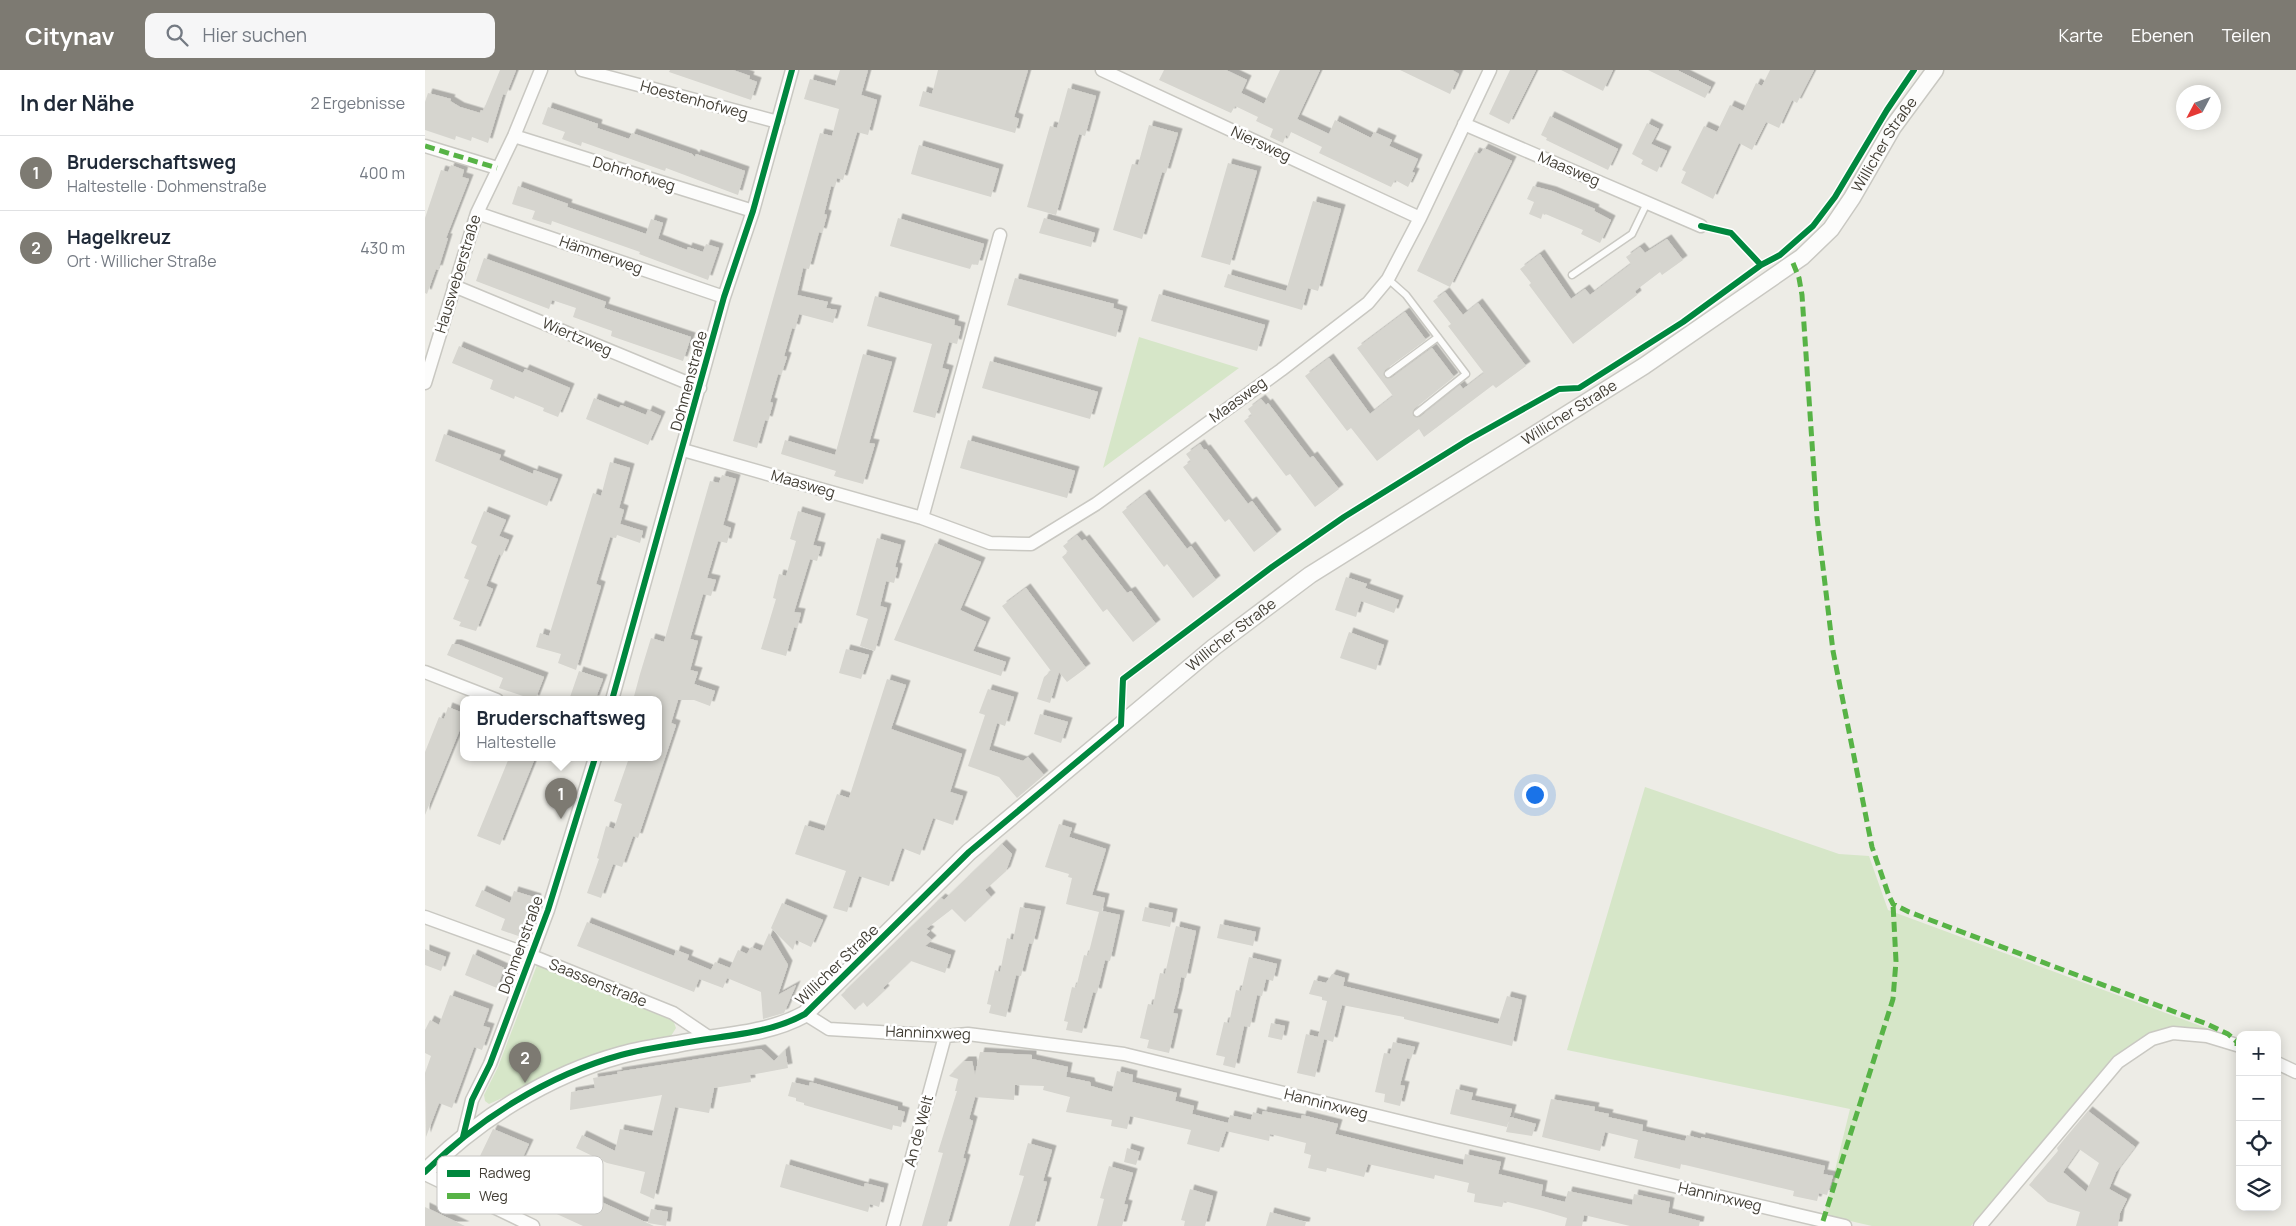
<!DOCTYPE html>
<html lang="de">
<meta charset="utf-8">
<style>
:root{--surface:#fff;--page:#f6f6f7;--text:#1f2937;--muted:#747a83;--line:#e0e1e3;--accent:#7d7a72}
body{margin:0;font-family:Manrope,sans-serif;background:var(--page);color:var(--text)}
.controls{position:absolute;right:15px;bottom:15px;display:grid;overflow:hidden;border-radius:10px;box-shadow:0 2px 12px #0003}
.controls button{width:45px;height:45px;display:grid;place-items:center;padding:0;border:0;border-bottom:1px solid var(--line);background:var(--surface);color:var(--text);font:25px sans-serif}
.compass{position:absolute;left:1751px;top:15px;width:45px;height:45px;border-radius:50%;background:var(--surface);box-shadow:0 2px 12px #0003;rotate:229deg}
.you{position:absolute;left:1109px;top:724px;width:18px;height:18px;margin:-12px;border:4px solid #fff;border-radius:50%;background:#1a73e8;box-shadow:0 0 0 8px #1a73e833}
.badge{display:grid;place-items:center;width:32px;height:32px;border-radius:50%;background:var(--accent);color:#fff;font-size:16px;font-weight:700}
.pin{position:absolute;translate:-50% -41px;filter:drop-shadow(0 1px 2px #0008)}
.pin::after{content:'';position:absolute;top:26px;width:18px;height:15px;background:inherit;clip-path:polygon(0 0,100% 0,50% 100%)}
.popup{position:absolute;left:35px;top:626px;width:202px;height:65px;box-sizing:border-box;display:grid;place-content:center;border-radius:10px;background:var(--surface);filter:drop-shadow(0 1px 4px #0005);font-size:16px;white-space:nowrap;color:var(--muted)}
.popup b{font-size:19px;color:var(--text)}
.popup::after{content:'';position:absolute;left:50%;top:100%;margin-left:-10px;border:10px solid transparent;border-top-color:var(--surface)}
.list{margin:0;padding:0;list-style:none}
h2{display:flex;justify-content:space-between;align-items:center;height:65px;margin:0;padding:0 20px;font-size:21px}
h2 small{font-size:16px;font-weight:400;color:var(--muted)}
.list li{display:grid;grid-template-columns:32px 1fr auto;gap:15px;align-items:center;box-sizing:border-box;height:75px;padding:0 20px;border-top:1px solid var(--line)}
.list b{display:block;font-size:19px;white-space:nowrap}
.list p{margin:0;font-size:16px;white-space:nowrap;color:var(--muted)}
.list em{font-size:16px;font-style:normal;color:var(--muted)}
.icon{flex:none;width:28px;height:28px;fill:none;stroke:currentColor;stroke-width:2;stroke-linecap:round;stroke-linejoin:round}
.map{position:relative;flex:none;width:1871px;height:1156px;overflow:hidden}
header{display:flex;align-items:center;gap:30px;box-sizing:border-box;height:70px;padding:0 25px;background:var(--accent);color:#fff}
header strong{font-size:24px}
nav{display:flex;gap:28px;margin-inline-start:auto;font-size:18px}
.search{width:350px;height:45px;background:var(--page);display:flex;align-items:center;gap:12px;box-sizing:border-box;padding:0 18px;border-radius:10px;color:var(--muted);font-size:19px}
main{display:flex}
aside{flex:1;background:var(--surface)}
.map>svg:first-child{display:block}
.green{fill:#d6e6c8}
.building{fill:#d6d5cf;fill-rule:evenodd;filter:url(#shadow)}
.lines{fill:none;stroke-linecap:round;stroke-linejoin:round}
.service-casing{stroke:#c9c8c2;stroke-width:9}
.minor-casing{stroke:#c9c8c2;stroke-width:15}
.tertiary-casing{stroke:#c9c8c2;stroke-width:19}
.service{stroke:#fcfcfb;stroke-width:6}
.minor{stroke:#fcfcfb;stroke-width:12}
.tertiary{stroke:#fcfcfb;stroke-width:16}
.quiet{stroke:#57b346;stroke-width:5;stroke-dasharray:10 5;stroke-linecap:butt}
.cycleway-casing{stroke:#fff;stroke-width:9}
.cycleway{stroke:#00873e;stroke-width:6}
.labels{text-anchor:middle;stroke-width:5;stroke-linejoin:round;paint-order:stroke}
.street-label{font-size:15px;fill:#413d34;stroke:#fff}
.key{fill:#fff;stroke:#c6c5c2;stroke-width:1}
.key-label{font-size:14px;fill:#413d34}
</style>
<header>
<strong>Citynav</strong>
<div class="search"><svg class="icon" aria-label="search" viewBox="0 0 24 24"><circle cx="10" cy="10" r="6"/><path d="M15 15l6 6"/></svg>Hier suchen</div>
<nav><a>Karte</a><a>Ebenen</a><a>Teilen</a></nav>
</header>
<main>
<aside>
<h2>In der Nähe<small>2 Ergebnisse</small></h2>
<ul class="list">
<li><span class="badge">1</span><div><b>Bruderschaftsweg</b><p>Haltestelle · Dohmenstraße</p></div><em>400 m</em></li>
<li><span class="badge">2</span><div><b>Hagelkreuz</b><p>Ort · Willicher Straße</p></div><em>430 m</em></li>
</ul>
</aside>
<div class="map">
<svg width="1871" height="1156" viewBox="0 0 1871 1156">
<defs>
<filter id="shadow"><feDropShadow dx="4.5" dy="-4.5" stdDeviation="0" flood-color="#0004"/></filter>
</defs>
<rect width="100%" height="100%" fill="#edece6"/>
<path class="green" d="M714 267 814 298 678 398Z
M1220 717 1414 784 1444 786 1463 840 1784 959 1743 957 1715 969 1690 986 1546 1156H1447L1399 1145 1425 1039 1142 980Z
M112 895 232 942 248 950 251 958 246 966 195 979 139 1000 64 1034 60 1031 59 1025 73 997Z"/>
<path class="building" d="M75 0H91L81 25 78 24 63 73 47 67 46 71 31 66 30 70 0 60V32L3 23 26 29 25 31 35 37 55 43 56 40 58 41Z
M245 0H308L325 6 324 9 332 12 326 30 244 2Z
M415 0H443L436 25 452 30 443 65 432 62 418 110 412 108 410 117 406 116 399 144 402 145 397 163 394 162 384 199 378 198 372 225 403 232 401 238 412 240 408 253 374 244 370 259 367 258 359 286 362 287 356 305 353 304 345 332 348 333 343 351 340 350 332 378 308 371 395 63 407 66 414 39 379 29 385 9 410 16Z
M513 0H603L589 47 594 49 590 63 494 36 498 21 507 24Z
M739 0H801L822 10 816 23 839 34 855 0H895L872 49 904 64 910 50 946 68 949 62 967 70 964 76 993 89 987 102 990 103 983 117 970 110 966 117 894 83 897 77 866 62 864 67 861 65 858 73 845 67 848 59 831 51 833 47 810 36 806 43 734 10Z
M975 0H1027L1034 4 1025 24Z
M1085 0H1111L1084 54 1064 44Z
M1136 0H1188L1178 21Z
M1223 0H1252L1286 17 1280 28Z
M1345 0H1389L1372 33 1367 30 1354 58 1341 52 1327 80 1314 73 1288 129 1256 113 1261 102 1257 100 1279 56 1292 62 1305 35 1318 41 1331 13 1337 16Z
M643 18 671 26 660 66 654 64 631 145 602 137 625 56 632 58Z
M123 37 173 54 172 58 204 69 207 63 267 84 270 87 271 84 320 101 313 125 241 98 240 101 157 72 156 76 137 69 140 62 117 54Z
M1125 46 1193 79 1183 100 1121 70 1122 68 1116 65Z
M1222 53 1234 59 1226 74 1242 81 1232 102 1216 94 1218 90 1207 84Z
M724 55 753 63 741 103 737 102 717 169 688 160 707 94 713 95Z
M494 75 574 99 566 127 486 104Z
M1059 78 1087 91 1025 217 992 201 1050 82 1055 84Z
M803 93 832 101 805 195 776 187Z
M26 95 39 100 37 107 44 109 21 168H23L13 200 11 199 2 224 0 223V148L16 100 23 102Z
M93 116 143 134 142 137 221 164 226 149 238 153 233 169 262 180 263 177 278 182 281 174 294 178 283 210 214 184 215 182 127 151 126 155 107 149 110 141 87 134Z
M1108 116 1127 121 1170 139 1169 141 1186 150 1175 173 1156 164 1158 160 1118 143 1116 149 1104 144 1109 132 1102 129Z
M888 131 916 139 893 221 883 218 877 240 799 217 803 204 861 221Z
M473 148 559 174 553 195 547 194 545 199 465 176Z
M619 148 670 163 666 177 614 163Z
M1242 169 1258 190 1237 205 1235 202 1210 221 1212 225 1148 274 1104 215 1106 213 1095 199 1115 184 1146 229 1160 219 1165 225 1206 194 1201 187 1215 177 1220 183Z
M59 188 181 232 179 238 266 267 258 291 186 266 187 261 148 247 151 238 127 230 124 239 51 211Z
M590 208 689 234 688 238 698 241 691 267 582 235Z
M1020 222 1038 245 1053 233 1101 296 1071 318 1068 315 999 367 994 359 952 391 926 358 922 361 880 306 904 288 945 344 968 326 932 278 980 242 1001 270 960 300 959 307 966 308 1007 278 1029 307 989 339 988 346 995 347 1035 315 1038 319 1059 303 1023 256 1026 254 1008 231Z
M734 224 840 255 832 281 726 251Z
M450 226 530 250 529 255 536 257 532 274 524 272 517 298 524 300 510 348 488 342 507 274 442 256Z
M34 276 98 303 100 299 145 318 133 347 118 341 119 338 90 326 89 329 65 319 68 310 27 293Z
M438 284 467 292 444 373 450 374 438 414 409 406 411 401 356 384 360 370 410 385Z
M565 291 673 322 665 349 557 318Z
M169 328 194 338 196 335 221 345 223 340 236 346 223 375 161 349Z
M836 329 841 335 843 333 885 388 888 386 914 419 890 437 865 404 861 406 819 351 827 345 823 339Z
M19 364 76 385 74 390 108 404 109 400 133 409 122 436 10 391Z
M543 370 650 401 642 428 535 398Z
M775 374 779 380 781 379 823 434 827 431 852 464 829 482 804 449 800 452 758 397 766 391 761 384Z
M185 392 205 398 194 438 199 440 195 454 218 461 215 473 192 465 191 468 185 467 171 514 176 516 151 600 133 593 136 584 111 577 115 563 124 566 168 423 176 426Z
M297 405 311 409 298 455 306 458 302 473 293 471 282 508 291 510 286 526 278 524 265 569 273 571 265 600 273 602 269 614 290 621 285 636 269 630H253L246 653 251 655 213 768 208 766 197 797 188 794 176 828 162 823 174 789 172 788 181 756 189 759 197 734 189 731 204 688H234V630H208L215 604 226 568 239 572 285 411 294 413Z
M720 424 762 479 766 476 791 510 768 528 742 494 739 497 697 442Z
M59 441 81 450 74 466 84 470 77 486 74 484 61 516 68 519 51 561 34 556 36 552 28 549 44 510 39 508 52 476 46 473Z
M373 441 396 448 388 475 396 477 392 491 385 489 369 542 376 543 372 558 369 557 361 586 336 579 351 529 348 528 354 504 361 506 371 471 365 469Z
M652 465 657 471 660 469 702 523 706 521 731 554 708 572 682 539 678 542 637 487 643 482 638 476Z
M452 468 476 475 470 497 473 498 469 513 461 511 455 536 462 538 450 581 435 576 443 549 431 545Z
M510 473 556 492 535 540 561 552 548 581 581 592 576 606 469 570Z
M921 507 942 514 940 518 974 530 969 543 936 531 931 547 910 540Z
M601 518 661 598 642 612 634 602 625 633 612 629 619 607 626 601 577 536Z
M924 562 959 575 951 600 915 588Z
M27 574H32L119 607 110 630 74 618 78 608 22 585Z
M421 579 444 585 436 609 414 603Z
M154 601 178 609 170 630H144Z
M462 609 481 615 466 659 537 684 525 722 538 726 528 755 508 748 495 785 477 778 464 816 434 806 422 842 408 838 421 801 370 784 380 755 399 761 412 724 424 728Z
M563 619 589 627 580 656 572 653 564 680 598 691 603 687 619 705 592 728 574 707 543 696 560 645 554 643Z
M23 637 38 643V652L0 745V682L14 647 19 649Z
M615 644 643 652 636 673 609 664Z
M84 688H110L75 775 52 766Z
M634 754 647 758 644 767 681 779 667 825 680 828 677 841 695 845 685 891 680 890 672 923 668 922 657 963 641 960 643 952 639 951 647 917 651 918 659 885 663 886 674 842 641 834 647 808 643 807 644 804 620 797Z
M577 774 587 784 581 801 560 820 566 827 540 852 527 839 501 859 505 861 501 865 507 870 500 876 526 885 520 903 486 891 458 918 460 920 442 937 438 932 430 940 416 925 516 828 519 830Z
M57 820 85 833 89 821 112 828 99 868 76 860 80 849 50 836Z
M357 833 398 850 386 877 371 870 368 880 346 858Z
M595 837 616 841 608 874 604 873 596 906 591 905 581 947 564 943 566 935 562 934 570 900 575 902 582 868 588 870Z
M720 837 748 843 745 857 717 851Z
M162 852 249 886 251 880 264 885 262 890 286 900 290 892 305 898 313 880 322 884 326 877 336 881 344 863 363 895 353 925 371 915 359 943 338 949 336 922 302 908 298 918 274 909 269 922 152 876Z
M795 854 831 862 828 876 792 868Z
M751 856 771 861 761 908 756 907 753 924 748 943 753 944 744 983 722 978 724 970 715 968 723 934 728 935 735 903 740 904Z
M0 879 21 887 16 901 0 895Z
M48 884 79 898 72 918 40 905Z
M824 887 852 894 848 911 841 909 837 926 832 925 825 957 819 956 810 998 798 995 800 987 791 985 799 952 804 953 811 920 816 921Z
M907 904 920 908 918 916 1073 954 1082 926 1097 930 1087 976 979 949V947L917 935 908 972 899 969 890 1007 872 1003 881 964 893 967 902 931 897 930V927L884 924 889 910 901 913Z
M25 925 64 939 58 956 65 958 57 980 49 977 27 1038 14 1033 1 1067 0 1003 6 986 0 983V960L5 950 14 955Z
M846 953 860 956 857 970 843 967Z
M968 972 990 977 986 989 982 988 975 1015 980 1016 975 1036 959 1032 960 1024 950 1022 959 983 965 984Z
M336 979 349 991 360 980 363 998 325 1005 326 1012 289 1018 284 1043 250 1037 229 1129 215 1123 220 1102 182 1093 151 1078 157 1065 190 1081 195 1059 227 1066 230 1054 237 1025 145 1040 146 1022 170 1018 168 1008 193 1004 192 1002Z
M555 982 607 985V989L643 997 641 1007 665 1012 666 1016 687 1022 692 1001 708 1005 707 1012 752 1023 750 1031 769 1036 767 1044 803 1053 805 1045 826 1050 828 1042 837 1045 838 1041 876 1049 877 1045 913 1054 910 1064 987 1083 1038 1095 1040 1084 1076 1092 1073 1104 1118 1115 1116 1126 1140 1132 1143 1121 1207 1135 1209 1124 1245 1132 1243 1143 1275 1151 1274 1156H1205L1159 1145 1157 1156H1140L1142 1148 1115 1140 1079 1131 1077 1137 1049 1132 1050 1124 1042 1122 1044 1113 1010 1105 1009 1109 943 1094 939 1107 902 1098 901 1102 883 1098 886 1085 879 1083 881 1073 845 1064 844 1071 801 1061 794 1082 762 1074 766 1060 705 1046 702 1059 686 1056 687 1050 641 1042 645 1027 618 1020 619 1016 590 1015 589 1030 550 1027 544 1049 548 1051 538 1088 541 1089 522 1156H497L518 1083 513 1082 532 1021H530L533 1009 524 1006 539 991H547L550 1005Z
M367 1012 384 1016 385 1012 473 1037V1040L480 1042 476 1057 468 1055 467 1060 379 1035V1033L371 1031V1028L363 1026Z
M1031 1019 1048 1023 1046 1030 1087 1039 1082 1057 1025 1044Z
M1126 1029 1170 1037 1169 1041 1184 1044 1183 1047 1218 1055 1217 1061 1260 1071 1262 1065 1276 1069V1067L1400 1096 1398 1104 1408 1106 1402 1125 1394 1123 1392 1131 1368 1126 1369 1121 1256 1094 1255 1099 1209 1088 1213 1070 1180 1062 1175 1081 1117 1067Z
M1663 1041 1710 1077 1691 1102 1684 1119 1702 1129 1695 1143 1693 1156H1651L1655 1142 1623 1132 1604 1115 1633 1081 1632 1078ZM1654 1079 1674 1093 1661 1122 1638 1102Z
M1085 1047 1111 1054 1107 1066 1081 1062Z
M68 1059 104 1074 96 1091 103 1094 92 1115 85 1111 78 1128 54 1119 43 1111Z
M603 1073 627 1080 618 1111 622 1112 610 1156H584L599 1106 594 1105Z
M702 1078 715 1082 711 1095 699 1092Z
M361 1094 439 1117 440 1113 459 1118 454 1137 445 1134 443 1142 355 1117Z
M684 1096 708 1103 699 1134 703 1135 697 1156H672L679 1129 675 1128Z
M135 1113 174 1131 229 1156H158L123 1140V1138L114 1133 121 1118 131 1123Z
M765 1119 788 1126 780 1156H759L760 1151 756 1150Z
M0 1137 40 1156H0Z
M226 1139 243 1142 241 1156 223 1153Z
M845 1142 881 1152 880 1156H841Z"/>
<g class="lines">
<defs>
<path id="service" d="M1147 205 1207 164 1222 133
M963 209 981 225 1041 304 992 343
M963 304 1013 267"/>
<path id="minor" d="M157 0 353 52
M677 0 995 148
M1039 54 1276 156
M89 66 328 141
M0 76 72 98
M52 143 299 227
M29 216 275 318
M0 313 52 143 89 66 116 0
M258 380 497 448 565 473 606 474 671 434 856 300 943 233 963 209 995 148 1065 0
M497 448 575 165
M0 602 72 630
M187 630 299 227 328 141 367 0
M0 847 107 886 248 943 285 968
M380 944 404 959 520 966 543 964 699 984 1010 1060 1420 1156
M1852 993 1871 1002
M38 1067 47 1030 65 994 123 840 170 688
M0 1104 108 1156
M468 1156 520 966
M1555 1156 1693 992 1727 969 1748 963 1782 966 1815 976"/>
<g id="tertiary">
<path id="s1" d="M0 1102C53 1049 123 1005 196 985 214 980 233 977 252 974 295 965 340 966 380 944L544 782 789 577 885 505 1219 296 1377 187 1406 159 1427 128 1468 57 1510 0"/>
</g>
</defs>
<use href="#service" class="service-casing"/>
<use href="#minor" class="minor-casing"/>
<use href="#tertiary" class="tertiary-casing"/>
<use href="#service" class="service"/>
<use href="#minor" class="minor"/>
<use href="#tertiary" class="tertiary"/>
<path class="quiet" d="M0 76 72 98
M1368 193 1374 208 1377 225 1392 447 1408 581 1447 777 1464 826 1468 834 1484 842 1782 954 1803 964 1812 972V976
M1398 1151 1468 929 1471 891 1468 834"/>
<defs>
<path id="cycleway" d="M1276 156 1306 163 1336 195
M187 630 299 227 328 141 367 0
M38 1067 47 1030 65 994 123 840 170 688
M0 1102C53 1049 123 1005 196 985 214 980 233 977 252 974 295 965 340 966 380 944L544 782 696 655 698 609 847 497 919 447 1043 370 1134 319 1154 318 1258 252 1336 195 1355 185 1388 156 1410 127 1462 40 1489 0"/>
</defs>
<use href="#cycleway" class="cycleway-casing"/>
<use href="#cycleway" class="cycleway"/>
</g>
<g class="labels">
<g class="street-label">
<text transform="translate(269 30) rotate(15)" y="5">Hoestenhofweg</text>
<text transform="translate(836 74) rotate(25)" y="5">Niersweg</text>
<text dy="5" stroke="none"><textPath href="#s1" startOffset="1816">Willicher Straße</textPath></text>
<text transform="translate(1144 99) rotate(23)" y="5">Maasweg</text>
<text transform="translate(209 104) rotate(17)" y="5">Dohrhofweg</text>
<text transform="translate(176 185) rotate(19)" y="5">Hämmerweg</text>
<text transform="translate(33 204) rotate(-73)" y="5">Hausweberstraße</text>
<text transform="translate(152 267) rotate(23)" y="5">Wiertzweg</text>
<text transform="translate(264 311) rotate(-75)" y="5">Dohmenstraße</text>
<text transform="translate(813 330) rotate(-36)" y="5">Maasweg</text>
<text dy="5" stroke="none"><textPath href="#s1" startOffset="1396">Willicher Straße</textPath></text>
<text transform="translate(378 414) rotate(16)" y="5">Maasweg</text>
<text dy="5" stroke="none"><textPath href="#s1" startOffset="991">Willicher Straße</textPath></text>
<text transform="translate(96 875) rotate(-70)" y="5">Dohmenstraße</text>
<text transform="translate(412 895) rotate(-44)" y="5">Willicher Straße</text>
<text transform="translate(173 913) rotate(22)" y="5">Saassenstraße</text>
<text transform="translate(503 963) rotate(2)" y="5">Hanninxweg</text>
<text transform="translate(901 1034) rotate(14)" y="5">Hanninxweg</text>
<text transform="translate(494 1061) rotate(-75)" y="5">An de Welt</text>
<text transform="translate(1295 1127) rotate(13)" y="5">Hanninxweg</text>
</g>
</g>
<rect x="12" y="1086" width="166" height="58" rx="8" class="key"/>
<rect x="22" y="1100" width="23" height="7" fill="#00873e"/>
<rect x="22" y="1123" width="23" height="6" fill="#57b346"/>
<g class="key-label">
<text x="54" y="1108">Radweg</text>
<text x="54" y="1131">Weg</text>
</g>
</svg>
<div class="controls">
<button>+</button>
<button>−</button>
<button><svg class="icon" aria-label="locate" viewBox="0 0 24 24"><circle cx="12" cy="12" r="6"/><path d="M12 2v4M12 18v4M2 12h4M18 12h4"/></svg></button>
<button><svg class="icon" aria-label="layers" viewBox="0 0 24 24"><path d="M12 4l9 5-9 5-9-5zM3 14l9 5 9-5"/></svg></button>
</div>
<svg class="compass" viewBox="-18 -18 36 36"><path d="M0-13l5 13h-10z" fill="#e53935"/><path d="M0 13l5-13h-10z" fill="#747a83"/></svg>
<div class="you"></div>
<div class="pin badge" style="left:136px;top:749px">1</div>
<div class="popup"><b>Bruderschaftsweg</b>Haltestelle</div>
<div class="pin badge" style="left:100px;top:1013px">2</div>
</div>
</main>
